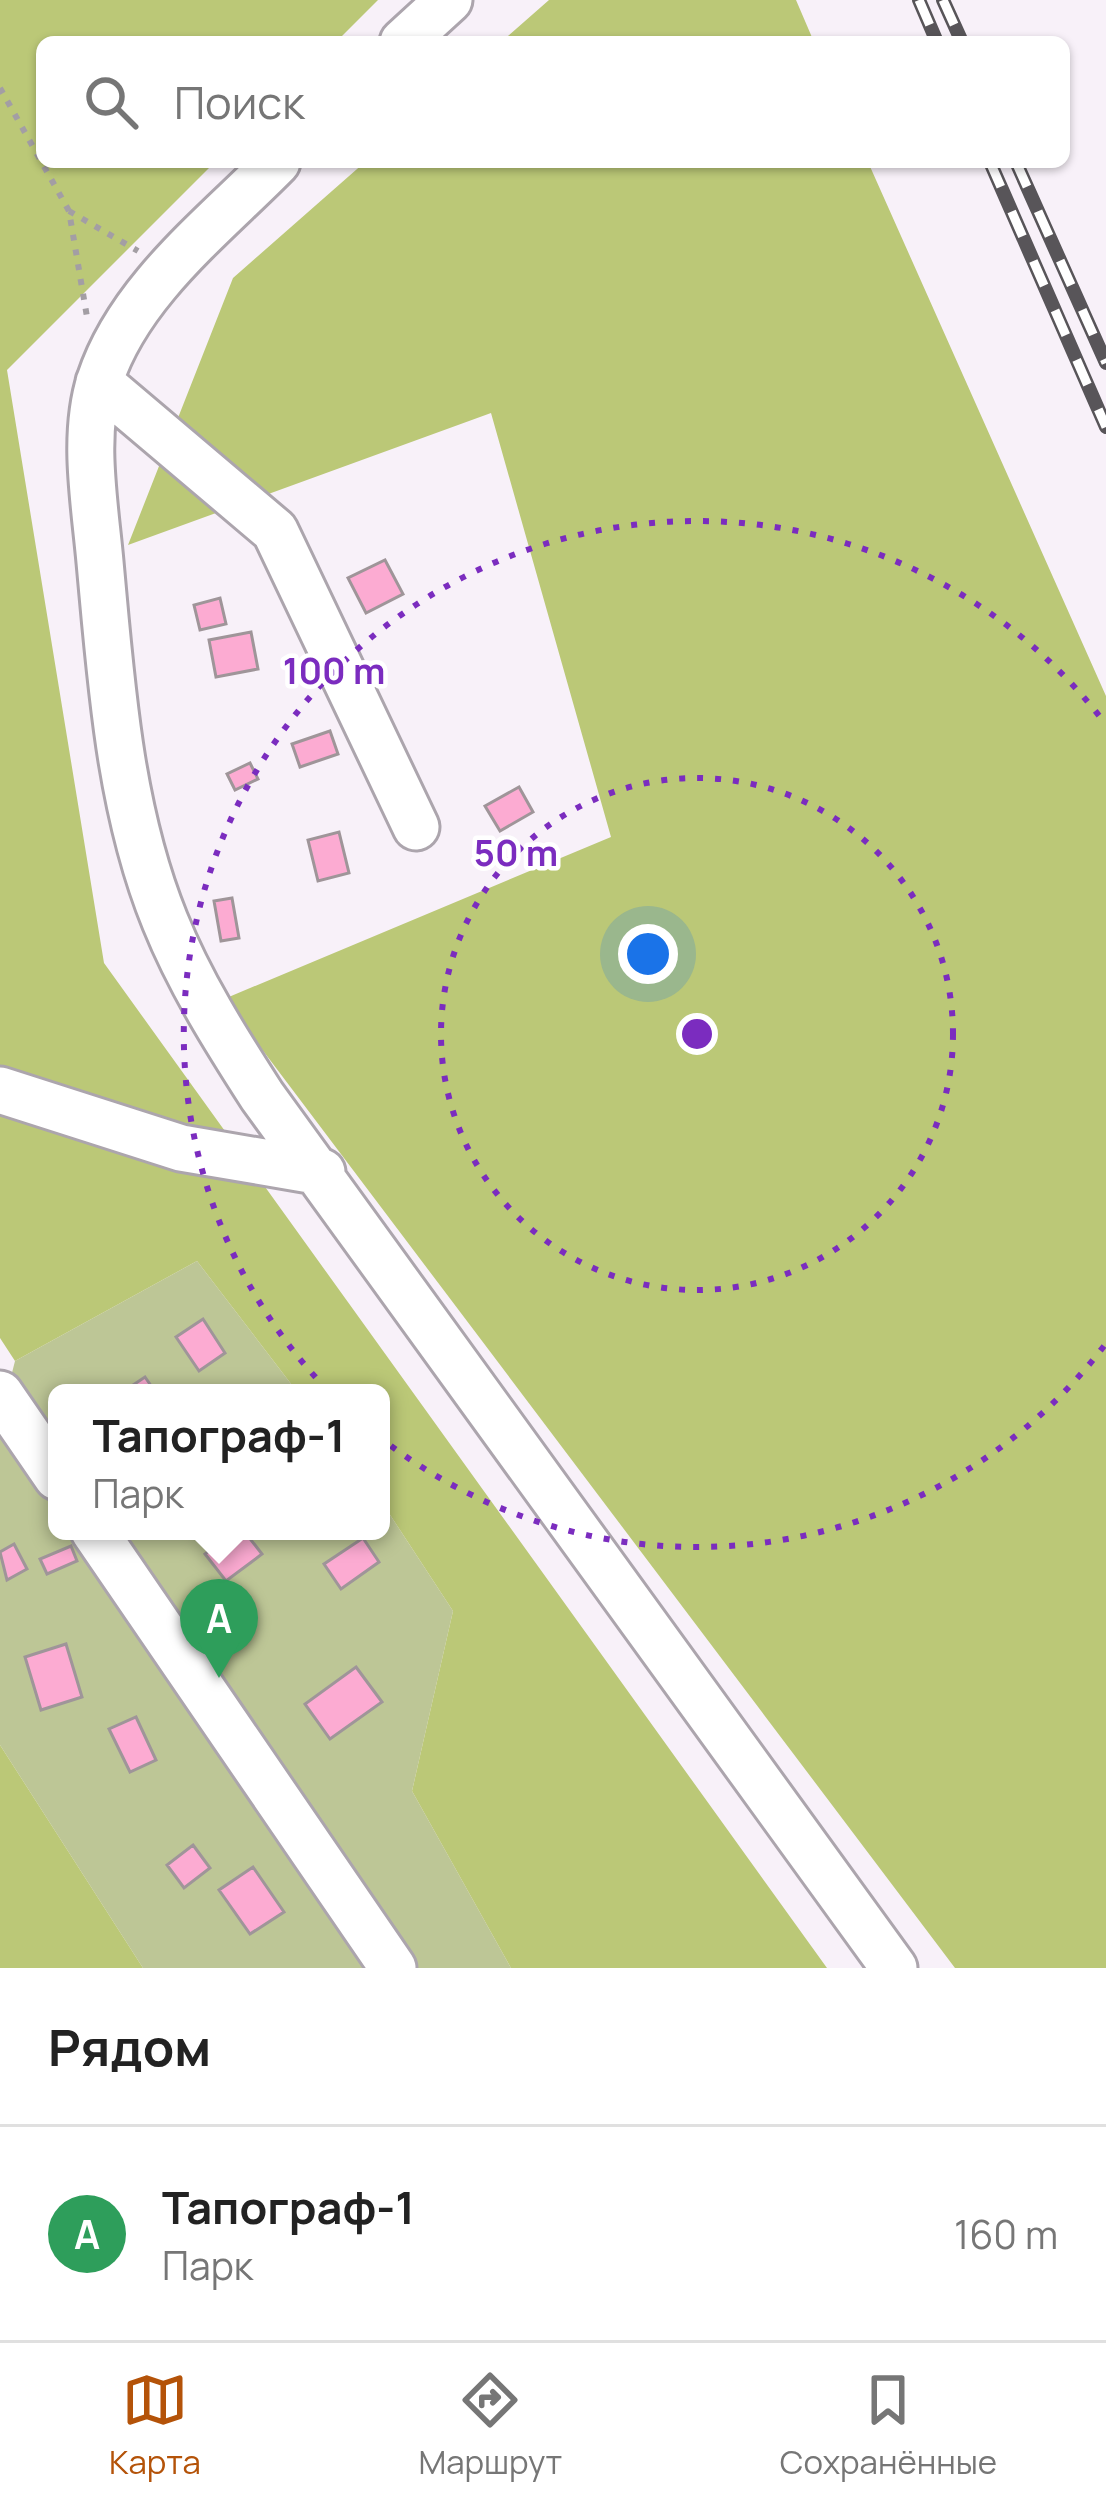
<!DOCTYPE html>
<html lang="ru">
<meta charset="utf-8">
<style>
:root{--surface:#fff;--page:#f6f6f6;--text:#222;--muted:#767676;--line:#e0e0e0;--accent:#b45309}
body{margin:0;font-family:Manrope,sans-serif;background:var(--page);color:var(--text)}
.you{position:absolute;left:648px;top:954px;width:42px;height:42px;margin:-30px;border:9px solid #fff;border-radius:50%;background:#1a73e8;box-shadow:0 0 0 18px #1a73e833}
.badge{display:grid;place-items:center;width:78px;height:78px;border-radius:50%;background:var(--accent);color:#fff;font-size:39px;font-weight:700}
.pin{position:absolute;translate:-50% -99px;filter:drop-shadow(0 3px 6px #0008)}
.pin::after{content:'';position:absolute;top:63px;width:42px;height:36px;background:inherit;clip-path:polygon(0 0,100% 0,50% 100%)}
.popup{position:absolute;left:48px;top:1384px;width:342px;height:156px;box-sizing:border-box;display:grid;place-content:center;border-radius:18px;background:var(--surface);filter:drop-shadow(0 3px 9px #0005);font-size:39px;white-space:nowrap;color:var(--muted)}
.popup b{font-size:45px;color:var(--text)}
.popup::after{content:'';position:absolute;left:50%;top:100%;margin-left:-24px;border:24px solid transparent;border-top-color:var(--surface)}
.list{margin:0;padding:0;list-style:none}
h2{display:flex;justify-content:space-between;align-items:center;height:156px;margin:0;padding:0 48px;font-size:51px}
h2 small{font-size:39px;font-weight:400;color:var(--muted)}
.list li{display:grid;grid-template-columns:78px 1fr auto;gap:36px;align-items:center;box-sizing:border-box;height:216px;padding:0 48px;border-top:3px solid var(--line)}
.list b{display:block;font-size:45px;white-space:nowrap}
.list p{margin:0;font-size:39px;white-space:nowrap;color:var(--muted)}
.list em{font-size:39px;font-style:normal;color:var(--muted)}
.icon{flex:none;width:66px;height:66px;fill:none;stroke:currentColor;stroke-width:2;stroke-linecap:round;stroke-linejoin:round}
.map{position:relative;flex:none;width:1106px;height:1968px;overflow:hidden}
.search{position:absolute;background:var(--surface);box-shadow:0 3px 9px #0004;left:36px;right:36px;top:36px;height:132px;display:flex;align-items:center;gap:30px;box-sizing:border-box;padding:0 42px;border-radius:18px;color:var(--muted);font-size:45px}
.sheet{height:372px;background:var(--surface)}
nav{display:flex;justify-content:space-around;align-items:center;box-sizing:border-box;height:168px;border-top:3px solid var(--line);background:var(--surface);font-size:33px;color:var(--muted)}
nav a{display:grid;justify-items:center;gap:6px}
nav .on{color:var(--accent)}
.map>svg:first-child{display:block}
.green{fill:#bdc696}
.forest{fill:#bbc877}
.building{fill:#fcabd2;stroke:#9f9599;stroke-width:3}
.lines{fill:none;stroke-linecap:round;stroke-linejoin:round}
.minor-casing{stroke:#aca5ad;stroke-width:51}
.path{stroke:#a39ea4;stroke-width:6;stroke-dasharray:6 9;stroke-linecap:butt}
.minor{stroke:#fff;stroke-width:45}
.rail-casing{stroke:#585559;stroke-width:14}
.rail{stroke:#fff;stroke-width:9;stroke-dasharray:27;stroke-linecap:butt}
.ring{fill:none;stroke:#7b2cbf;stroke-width:6;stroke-dasharray:6 12}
.centre{fill:#7b2cbf;stroke:#fff;stroke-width:6}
.ring-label{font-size:36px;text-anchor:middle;font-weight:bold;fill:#7b2cbf;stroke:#fff;stroke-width:9;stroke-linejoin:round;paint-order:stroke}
</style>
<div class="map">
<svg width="1106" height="1968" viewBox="0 0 1106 1968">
<rect width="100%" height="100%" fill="#f8f1f9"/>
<path class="green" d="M197 1261 298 1393H57V1531H381V1501L453 1611 412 1791 511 1968H143L0 1745V1420L15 1361Z"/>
<path class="forest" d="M0 0H378L336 42H42V162H215L7 370 104 963 827 1968H511L412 1791 453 1611 381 1501V1393H298L197 1261 15 1361 0 1338Z
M549 0H796L814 42H501Z
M365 162H868L1106 696V1968H955L224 999 611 837 491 413 128 545 233 278Z
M0 1745 143 1968H0Z"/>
<path class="building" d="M385 560 403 594 366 613 348 578Z
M220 598 226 624 200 630 194 605Z
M251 632 258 669 216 677 209 640Z
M330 731 338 754 300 767 292 744Z
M250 763 258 779 235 790 227 774Z
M519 787 533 812 500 831 485 806Z
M339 832 349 873 318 881 308 840Z
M232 898 239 938 221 941 214 901Z
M203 1319 225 1353 199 1371 176 1337Z
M145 1377 156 1393H121Z
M234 1531H244L262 1554 226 1581 205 1554Z
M363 1538 379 1562 341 1589 324 1564Z
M14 1544 27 1569 7 1580 0 1552Z
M71 1546 77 1561 47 1574 40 1559Z
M66 1644 82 1697 41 1710 25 1657Z
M356 1667 382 1702 330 1739 305 1704Z
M136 1717 156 1760 130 1772 109 1729Z
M193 1845 210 1868 184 1888 167 1865Z
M253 1867 284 1912 250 1934 219 1890Z"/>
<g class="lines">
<defs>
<path id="minor" d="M403 42 449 0
M277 162C214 226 129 291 100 380 82 436 95 505 100 562 111 681 119 808 165 921 190 983 226 1040 262 1096L894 1968
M99 382 275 531 416 827
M0 1090 181 1148 322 1172
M0 1394 57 1477
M94 1531 393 1968"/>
</defs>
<use href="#minor" class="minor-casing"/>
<path class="path" d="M0 88 69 211 87 317
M69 211 138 251"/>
<use href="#minor" class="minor"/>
<defs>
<path id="rail" d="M919 0 937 42
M943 0 962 42
M990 162 1106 427
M1016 162 1106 363"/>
</defs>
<use href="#rail" class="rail-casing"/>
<use href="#rail" class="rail"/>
</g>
<g class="ring">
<circle cx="697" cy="1034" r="256"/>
<path d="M1104 1346A513 513 0 1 1 1104 722"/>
</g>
<circle cx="697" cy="1034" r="18" class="centre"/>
<g class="ring-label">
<text x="334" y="684">100 m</text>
<text x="516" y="866">50 m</text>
</g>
</svg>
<div class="you"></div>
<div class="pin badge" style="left:219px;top:1678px;background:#2e9e5b">A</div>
<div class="popup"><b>Тапограф-1</b>Парк</div>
<div class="search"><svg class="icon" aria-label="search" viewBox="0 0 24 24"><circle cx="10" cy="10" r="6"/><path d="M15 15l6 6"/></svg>Поиск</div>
</div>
<section class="sheet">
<h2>Рядом<small></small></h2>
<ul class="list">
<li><span class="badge" style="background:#2e9e5b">A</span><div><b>Тапограф-1</b><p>Парк</p></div><em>160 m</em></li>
</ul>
</section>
<nav>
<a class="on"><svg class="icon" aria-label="map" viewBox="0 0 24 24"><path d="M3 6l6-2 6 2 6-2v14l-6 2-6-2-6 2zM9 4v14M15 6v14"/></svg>Карта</a>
<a><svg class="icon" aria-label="directions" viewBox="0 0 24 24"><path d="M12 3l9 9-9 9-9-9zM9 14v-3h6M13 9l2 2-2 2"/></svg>Маршрут</a>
<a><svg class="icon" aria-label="saved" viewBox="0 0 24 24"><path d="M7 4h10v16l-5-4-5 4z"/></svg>Сохранённые</a>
</nav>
